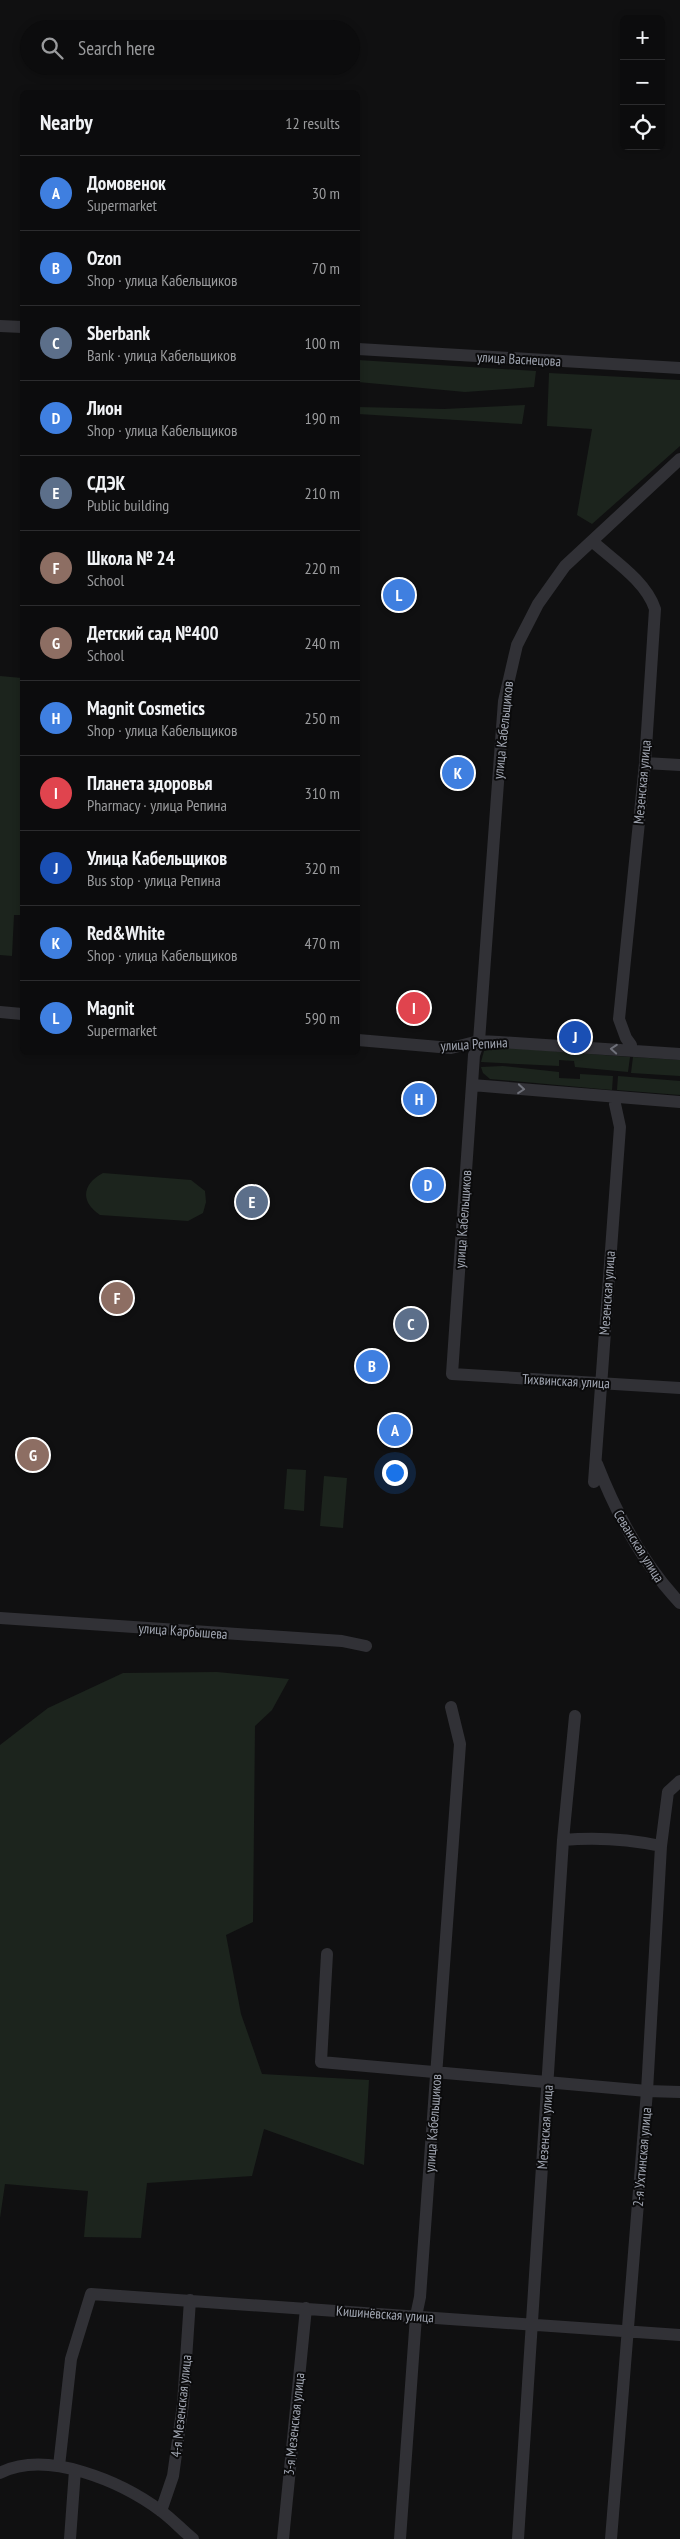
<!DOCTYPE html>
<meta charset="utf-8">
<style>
:root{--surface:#0c0c0d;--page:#1a1a1b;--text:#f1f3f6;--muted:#9a9b9d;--line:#2c2c2e;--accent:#1a73e8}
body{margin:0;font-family:"PT Sans Narrow",sans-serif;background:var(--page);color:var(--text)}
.controls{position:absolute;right:15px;top:15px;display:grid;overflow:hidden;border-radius:8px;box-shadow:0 2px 8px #0003}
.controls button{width:45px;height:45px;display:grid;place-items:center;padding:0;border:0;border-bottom:1px solid var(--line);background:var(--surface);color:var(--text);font:25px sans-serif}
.you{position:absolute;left:394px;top:1472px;width:18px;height:18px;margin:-12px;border:4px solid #fff;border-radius:50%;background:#1a73e8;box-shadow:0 0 0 8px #1a73e833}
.badge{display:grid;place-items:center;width:32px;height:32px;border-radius:50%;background:var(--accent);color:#fff;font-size:16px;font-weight:700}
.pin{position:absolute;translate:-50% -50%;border:2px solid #fff;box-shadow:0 1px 5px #0006}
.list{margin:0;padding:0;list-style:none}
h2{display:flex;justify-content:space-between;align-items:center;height:65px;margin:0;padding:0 20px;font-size:21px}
h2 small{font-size:16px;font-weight:400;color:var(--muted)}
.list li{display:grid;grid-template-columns:32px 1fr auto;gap:15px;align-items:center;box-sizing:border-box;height:75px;padding:0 20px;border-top:1px solid var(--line)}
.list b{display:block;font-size:19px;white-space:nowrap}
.list p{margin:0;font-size:16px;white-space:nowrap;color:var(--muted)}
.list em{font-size:16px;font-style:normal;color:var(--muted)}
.icon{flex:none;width:28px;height:28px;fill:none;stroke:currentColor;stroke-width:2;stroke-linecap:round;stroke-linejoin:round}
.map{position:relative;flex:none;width:680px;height:2539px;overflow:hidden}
.search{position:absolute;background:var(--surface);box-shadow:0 2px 8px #0003;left:20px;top:20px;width:340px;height:55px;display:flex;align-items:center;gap:12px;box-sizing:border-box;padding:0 18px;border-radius:28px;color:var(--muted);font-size:19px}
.panel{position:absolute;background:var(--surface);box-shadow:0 2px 8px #0003;left:20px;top:90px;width:340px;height:965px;border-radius:8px}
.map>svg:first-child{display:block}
.green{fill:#1c241d}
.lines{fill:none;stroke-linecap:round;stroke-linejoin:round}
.minor{stroke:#313136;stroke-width:12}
.oneway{stroke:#6f717a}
.labels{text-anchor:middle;stroke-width:4;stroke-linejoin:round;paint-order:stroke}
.street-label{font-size:14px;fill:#a1a6b2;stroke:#0b0b0c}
</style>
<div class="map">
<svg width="680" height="2539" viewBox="0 0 680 2539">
<rect width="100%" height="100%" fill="#101011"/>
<path class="green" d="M358 360 536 371 534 387 465 392 358 382Z
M549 373 680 380V446L592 524 577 515 592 429 547 426Z
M525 405 522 424 358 414V407L444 409Z
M0 676 22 678V915H14L12 956 0 955Z
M498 1047 630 1057 628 1072 575 1067 574 1061 559 1060V1066L481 1062 484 1051Z
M633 1057 680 1060V1076L631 1073Z
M503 1066 559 1072V1078L580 1079V1074L613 1076 612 1090 490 1079 483 1073 481 1067Z
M618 1076 680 1081V1095L617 1090Z
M103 1173 191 1180 205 1191 206 1202 203 1213 188 1221 100 1215C80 1202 82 1184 103 1173Z
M287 1469 306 1470 304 1511 284 1509Z
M324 1476 347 1478 343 1528 320 1526Z
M217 1672 289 1679 272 1710 255 1726 253 1922 226 1935 241 2014 262 2074 369 2080 364 2165 264 2129 252 2176 147 2183 141 2238 84 2237 88 2191 5 2184 0 2218V1745L48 1708 123 1673Z"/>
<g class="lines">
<path class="minor" d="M0 326 22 327
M358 349 680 368
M680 459 565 566 538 604 517 645 504 701 479 1041 474 1055 452 1374 680 1388
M592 541C613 560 646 581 655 609L645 763 619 1019 626 1038 631 1045
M645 763 680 765
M0 1012 22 1014
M358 1040 451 1048 479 1041 499 1042 680 1054
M472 1085 680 1102
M597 1464C617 1515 642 1563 680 1603
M594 1482 620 1127 615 1104
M0 1618 342 1641 366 1646
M563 1840C597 1837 628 1839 661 1846
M327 1954 321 2062 647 2091 680 2092
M59 2466 71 2359 91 2294 680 2335
M0 2473C47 2449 122 2482 161 2511 172 2519 182 2530 193 2539
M161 2511 173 2476 183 2404 190 2300
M70 2539 75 2470
M283 2539 306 2308
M400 2539 416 2316 420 2297 460 1744 451 1707
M518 2539 563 1840 575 1716
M611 2539 647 2091 661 1846 668 1792 680 1781"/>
</g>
<defs><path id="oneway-chevron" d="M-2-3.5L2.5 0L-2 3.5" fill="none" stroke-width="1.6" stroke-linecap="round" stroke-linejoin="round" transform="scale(1.25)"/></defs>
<g class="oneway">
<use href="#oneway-chevron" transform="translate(614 1049) rotate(-176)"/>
<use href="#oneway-chevron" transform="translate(521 1089) rotate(5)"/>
</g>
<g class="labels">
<g class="street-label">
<text transform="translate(519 359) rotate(3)" y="5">улица Васнецова</text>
<text transform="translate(503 730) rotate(-84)" y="5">улица Кабельщиков</text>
<text transform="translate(642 782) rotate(-85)" y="5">Мезенская улица</text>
<text transform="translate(474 1044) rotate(-3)" y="5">улица Репина</text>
<text transform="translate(463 1219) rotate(-86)" y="5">улица Кабельщиков</text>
<text transform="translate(607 1293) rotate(-86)" y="5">Мезенская улица</text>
<text transform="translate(566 1381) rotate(3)" y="5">Тихвинская улица</text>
<text transform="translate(639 1546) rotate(58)" y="5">Севанская улица</text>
<text transform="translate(183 1631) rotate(4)" y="5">улица Карбышева</text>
<text transform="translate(433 2123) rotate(-86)" y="5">улица Кабельщиков</text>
<text transform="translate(545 2127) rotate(-86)" y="5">Мезенская улица</text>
<text transform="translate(642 2157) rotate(-85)" y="5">2-я Ухтинская улица</text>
<text transform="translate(385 2314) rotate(4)" y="5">Кишинёвская улица</text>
<text transform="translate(181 2406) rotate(-84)" y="5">4-я Мезенская улица</text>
<text transform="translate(294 2424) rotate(-84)" y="5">3-я Мезенская улица</text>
</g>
</g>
</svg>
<div class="controls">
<button>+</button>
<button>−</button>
<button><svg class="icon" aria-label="locate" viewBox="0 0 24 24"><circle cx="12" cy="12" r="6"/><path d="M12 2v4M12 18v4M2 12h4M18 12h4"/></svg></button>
</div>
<div class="you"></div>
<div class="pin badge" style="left:395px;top:1430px;background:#3f7fe0">A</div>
<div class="pin badge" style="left:372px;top:1366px;background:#3f7fe0">B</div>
<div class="pin badge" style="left:411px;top:1324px;background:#5c6f8a">C</div>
<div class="pin badge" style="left:428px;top:1185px;background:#3f7fe0">D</div>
<div class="pin badge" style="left:252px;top:1202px;background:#5c6f8a">E</div>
<div class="pin badge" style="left:117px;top:1298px;background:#8d6e63">F</div>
<div class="pin badge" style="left:33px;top:1455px;background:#8d6e63">G</div>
<div class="pin badge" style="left:419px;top:1099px;background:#3f7fe0">H</div>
<div class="pin badge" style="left:414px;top:1008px;background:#e0444e">I</div>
<div class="pin badge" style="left:575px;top:1037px;background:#1a4fb4">J</div>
<div class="pin badge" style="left:458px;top:773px;background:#3f7fe0">K</div>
<div class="pin badge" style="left:399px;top:595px;background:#3f7fe0">L</div>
<div class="search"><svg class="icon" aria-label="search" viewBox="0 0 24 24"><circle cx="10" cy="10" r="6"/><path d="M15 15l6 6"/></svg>Search here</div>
<section class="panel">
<h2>Nearby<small>12 results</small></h2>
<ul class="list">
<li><span class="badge" style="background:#3f7fe0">A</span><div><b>Домовенок</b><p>Supermarket</p></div><em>30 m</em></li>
<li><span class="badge" style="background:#3f7fe0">B</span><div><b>Ozon</b><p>Shop · улица Кабельщиков</p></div><em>70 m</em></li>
<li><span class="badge" style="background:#5c6f8a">C</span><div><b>Sberbank</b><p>Bank · улица Кабельщиков</p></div><em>100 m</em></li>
<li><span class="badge" style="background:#3f7fe0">D</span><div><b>Лион</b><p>Shop · улица Кабельщиков</p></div><em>190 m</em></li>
<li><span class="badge" style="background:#5c6f8a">E</span><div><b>СДЭК</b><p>Public building</p></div><em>210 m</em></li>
<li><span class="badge" style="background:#8d6e63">F</span><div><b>Школа № 24</b><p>School</p></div><em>220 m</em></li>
<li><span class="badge" style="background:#8d6e63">G</span><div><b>Детский сад №400</b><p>School</p></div><em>240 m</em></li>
<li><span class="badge" style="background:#3f7fe0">H</span><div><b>Magnit Cosmetics</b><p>Shop · улица Кабельщиков</p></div><em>250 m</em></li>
<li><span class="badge" style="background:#e0444e">I</span><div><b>Планета здоровья</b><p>Pharmacy · улица Репина</p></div><em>310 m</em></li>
<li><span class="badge" style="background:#1a4fb4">J</span><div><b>Улица Кабельщиков</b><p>Bus stop · улица Репина</p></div><em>320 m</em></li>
<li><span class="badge" style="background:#3f7fe0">K</span><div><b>Red&amp;White</b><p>Shop · улица Кабельщиков</p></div><em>470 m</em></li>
<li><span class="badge" style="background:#3f7fe0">L</span><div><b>Magnit</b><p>Supermarket</p></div><em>590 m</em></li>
</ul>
</section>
</div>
